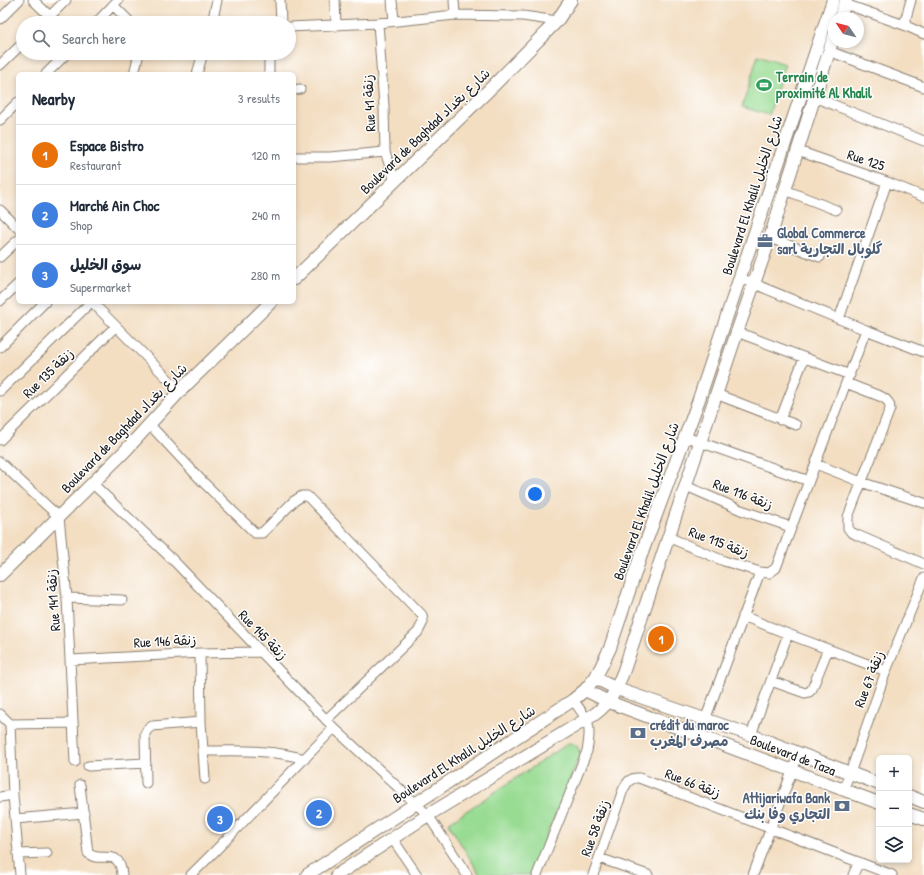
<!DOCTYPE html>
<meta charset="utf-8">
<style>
:root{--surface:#fff;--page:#f6f6f7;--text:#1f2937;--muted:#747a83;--line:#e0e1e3;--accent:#111827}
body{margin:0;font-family:"Patrick Hand","Playpen Sans Arabic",sans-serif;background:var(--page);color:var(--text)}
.controls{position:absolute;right:12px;bottom:12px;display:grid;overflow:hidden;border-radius:6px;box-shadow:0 2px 6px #0003}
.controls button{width:36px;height:36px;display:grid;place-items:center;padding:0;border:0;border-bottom:1px solid var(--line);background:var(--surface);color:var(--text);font:20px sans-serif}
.compass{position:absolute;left:828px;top:12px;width:36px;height:36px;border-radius:50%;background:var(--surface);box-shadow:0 2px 6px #0003;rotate:305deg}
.you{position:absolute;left:535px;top:494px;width:14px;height:14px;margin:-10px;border:3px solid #fff;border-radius:50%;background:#1a73e8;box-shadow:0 0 0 6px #1a73e833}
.badge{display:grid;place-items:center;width:26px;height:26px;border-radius:50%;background:var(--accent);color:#fff;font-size:13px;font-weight:700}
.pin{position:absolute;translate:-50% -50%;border:2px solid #fff;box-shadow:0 1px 4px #0006}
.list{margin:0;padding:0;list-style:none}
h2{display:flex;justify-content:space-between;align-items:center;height:52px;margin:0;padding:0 16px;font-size:17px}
h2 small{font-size:13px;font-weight:400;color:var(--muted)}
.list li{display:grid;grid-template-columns:26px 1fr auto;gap:12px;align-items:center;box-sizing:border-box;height:60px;padding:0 16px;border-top:1px solid var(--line)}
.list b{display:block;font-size:15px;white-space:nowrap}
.list p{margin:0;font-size:13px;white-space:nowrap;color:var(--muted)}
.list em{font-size:13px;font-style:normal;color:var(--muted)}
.icon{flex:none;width:22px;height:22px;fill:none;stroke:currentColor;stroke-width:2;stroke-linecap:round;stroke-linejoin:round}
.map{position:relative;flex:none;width:924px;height:875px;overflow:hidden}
.search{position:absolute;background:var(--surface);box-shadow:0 2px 6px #0003;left:16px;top:16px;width:280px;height:44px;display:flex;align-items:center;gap:10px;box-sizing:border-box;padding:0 14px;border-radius:22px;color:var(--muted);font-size:15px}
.panel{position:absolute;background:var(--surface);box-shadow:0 2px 6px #0003;left:16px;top:72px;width:280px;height:232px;border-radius:6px}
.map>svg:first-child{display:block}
.green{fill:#98db92;stroke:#5a7c57}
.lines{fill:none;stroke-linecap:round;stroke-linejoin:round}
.street-casing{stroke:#887d6f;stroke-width:11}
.secondary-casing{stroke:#887d6f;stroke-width:14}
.street{stroke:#fff;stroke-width:9}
.secondary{stroke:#fff;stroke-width:12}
.labels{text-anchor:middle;stroke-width:3;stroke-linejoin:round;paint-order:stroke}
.leisure-label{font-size:14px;font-weight:bold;fill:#27864d;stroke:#fff;text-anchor:start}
.street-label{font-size:14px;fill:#1c1c1c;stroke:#fff}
.service-label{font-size:14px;font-weight:bold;fill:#4e5e75;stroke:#fff;text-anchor:start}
</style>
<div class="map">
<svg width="924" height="875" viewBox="0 0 924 875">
<rect width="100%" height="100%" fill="#fff"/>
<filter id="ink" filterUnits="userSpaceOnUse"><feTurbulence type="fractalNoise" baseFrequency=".025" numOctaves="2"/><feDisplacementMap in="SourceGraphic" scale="8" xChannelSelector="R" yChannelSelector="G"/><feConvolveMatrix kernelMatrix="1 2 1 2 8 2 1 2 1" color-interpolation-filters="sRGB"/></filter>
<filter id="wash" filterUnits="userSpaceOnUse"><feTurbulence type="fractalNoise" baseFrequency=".012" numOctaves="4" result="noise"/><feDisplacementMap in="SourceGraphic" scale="16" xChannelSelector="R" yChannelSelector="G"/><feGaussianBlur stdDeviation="0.9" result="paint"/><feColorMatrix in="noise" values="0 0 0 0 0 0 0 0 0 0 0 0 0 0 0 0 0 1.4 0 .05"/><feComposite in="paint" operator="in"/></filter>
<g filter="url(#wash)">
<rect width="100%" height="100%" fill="#f3dec2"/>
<path class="green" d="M758 55 785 64 769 115 742 107Z
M569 743C577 744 579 747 580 755L530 875H480L448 823Z"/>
</g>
<g filter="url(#ink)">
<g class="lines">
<defs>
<path id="street" d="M33 0 57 23
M280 0 281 23
M335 0 336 26
M392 0 394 21
M454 0 455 15
M845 4 904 25 924 34
M113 5 131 23
M0 19 19 0
M43 23 66 0
M96 23 118 0
M212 23 217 0
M378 23 384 106 385 152 395 181
M904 25 911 0
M289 27 378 23 455 15 523 16 557 21
M829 51 924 87
M269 53V74
M0 65 23 43
M46 74 67 53
M134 74 139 53
M197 74 203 53
M294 90 300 89
M814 97 924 141
M0 120 18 102
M798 151 887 182 924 197
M294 157H330L385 152
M785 190 836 210
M0 210 18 228
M770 238 820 257
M0 257 18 240
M740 278 866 330 924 352
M0 301 18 284
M92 302 180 391
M839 319 887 182
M737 332 850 375
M0 347 45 302
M846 383 882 397C888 400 890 403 890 409L848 517V528L851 532 857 535 924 564
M0 391 91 302
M716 394 796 425
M780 420 804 358
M150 425 202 481 255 533H262L294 501 302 496H307L422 615 423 622 418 632 326 720
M686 437 809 481
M0 440 116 326
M0 462 59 517 67 598 75 762
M816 464 861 482 924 503
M92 483 175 562 334 728 428 815 467 875
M686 486 741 510 791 527
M668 537 724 561 760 572 769 573 776 568 866 330
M67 598 122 600
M743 616 788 634 886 671
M200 653 201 722 205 779
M71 660 200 653 260 652
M771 681 805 693 809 692 812 689 828 649
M0 714 10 724 13 795 20 875
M705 720 760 572
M10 724 73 723
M751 735 788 634
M203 751C237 751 272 749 305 759
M88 766 146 763
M146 783 145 734 147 730 152 726 201 722
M80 785 88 853C100 865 120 845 122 875
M843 790 850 773 886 671 924 578
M0 797 13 795
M15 819 84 813
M392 838 417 875
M18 854 47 853
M599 858 648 875
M191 875 214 852 334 728
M537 875 587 751C592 724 589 721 573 700
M593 875 623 790C627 783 630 777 639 778L892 875
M753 875 799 753
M853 875 859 862"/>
<path id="secondary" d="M840 18 846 0
M294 279 493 86 557 21 571 0
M0 575 125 451 180 391 271 302
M595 678 617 689 751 735 879 784
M585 690 609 702 879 803
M909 796 924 802
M909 814 924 819
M307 875 573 700 585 690 595 678 602 665 610 648 640 558 698 402 833 0
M337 875 428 815 595 714C612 701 616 690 624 670L737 332 770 238 785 190 834 36"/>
</defs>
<use href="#street" class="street-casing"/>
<use href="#secondary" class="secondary-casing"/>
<use href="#street" class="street"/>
<use href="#secondary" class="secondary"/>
</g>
</g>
<defs>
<symbol id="stadium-bare" viewBox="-9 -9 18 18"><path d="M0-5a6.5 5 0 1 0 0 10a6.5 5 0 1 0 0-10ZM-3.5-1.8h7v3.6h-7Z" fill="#2e9e5b" stroke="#fff" stroke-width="2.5" paint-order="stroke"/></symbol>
<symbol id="office-bare" viewBox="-9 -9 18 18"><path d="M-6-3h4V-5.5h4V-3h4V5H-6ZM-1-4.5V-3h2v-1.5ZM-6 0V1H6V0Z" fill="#5c6f8a" stroke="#fff" stroke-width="2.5" paint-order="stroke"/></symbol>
<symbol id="bank-bare" viewBox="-9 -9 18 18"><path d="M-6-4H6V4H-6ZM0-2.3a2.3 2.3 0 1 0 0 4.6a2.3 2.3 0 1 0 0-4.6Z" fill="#5c6f8a" stroke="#fff" stroke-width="2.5" paint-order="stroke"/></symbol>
</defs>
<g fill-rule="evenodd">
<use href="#stadium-bare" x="753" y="74" width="22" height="22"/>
<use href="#office-bare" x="754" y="230" width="22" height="22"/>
<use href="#bank-bare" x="627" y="722" width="22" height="22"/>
<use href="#bank-bare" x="831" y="795" width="22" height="22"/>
</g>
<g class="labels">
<g class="leisure-label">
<text x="776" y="82">Terrain de<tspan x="776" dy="16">proximité Al Khalil</tspan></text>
</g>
<g class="street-label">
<text transform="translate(369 103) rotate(-93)" y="5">Rue 41 زنقة</text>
<text transform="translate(425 131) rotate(-44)" y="5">Boulevard de Baghdad شارع بغداد</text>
<text transform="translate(866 160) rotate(19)" y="5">Rue 125</text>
<text transform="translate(752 195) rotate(-72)" y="5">Boulevard El Khalil شارع الخليل</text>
<text transform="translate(48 373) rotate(-44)" y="5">Rue 135 زنقة</text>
<text transform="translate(124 428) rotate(-46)" y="5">Boulevard de Baghdad شارع بغداد</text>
<text transform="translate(743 494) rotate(21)" y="5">Rue 116 زنقة</text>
<text transform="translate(646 501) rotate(-70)" y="5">Boulevard El Khalil شارع الخليل</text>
<text transform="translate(719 542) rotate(21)" y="5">Rue 115 زنقة</text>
<text transform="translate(53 600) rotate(-94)" y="5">Rue 141 زنقة</text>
<text transform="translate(263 635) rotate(46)" y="5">Rue 145 زنقة</text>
<text transform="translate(165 641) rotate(-3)" y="5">Rue 146 زنقة</text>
<text transform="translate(869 679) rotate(-69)" y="5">Rue 67 زنقة</text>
<text transform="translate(464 754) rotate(-33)" y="5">Boulevard El Khalil شارع الخليل</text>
<text transform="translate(793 755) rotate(21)" y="5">Boulevard de Taza</text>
<text transform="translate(693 783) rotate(21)" y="5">Rue 66 زنقة</text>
<text transform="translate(595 828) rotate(-70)" y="5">Rue 58 زنقة</text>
</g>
<g class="service-label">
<text x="777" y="238">Global Commerce<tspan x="777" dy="16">sarl گلوبال التجارية</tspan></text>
<text x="650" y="730">crédit du maroc<tspan x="650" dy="16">مصرف المغرب</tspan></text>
<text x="830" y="803" text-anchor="end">Attijariwafa Bank<tspan x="830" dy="16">التجاري وفا بنك</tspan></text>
</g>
</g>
</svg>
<div class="controls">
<button>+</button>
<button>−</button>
<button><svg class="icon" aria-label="layers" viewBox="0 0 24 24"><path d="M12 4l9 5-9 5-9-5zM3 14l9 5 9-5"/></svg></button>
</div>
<svg class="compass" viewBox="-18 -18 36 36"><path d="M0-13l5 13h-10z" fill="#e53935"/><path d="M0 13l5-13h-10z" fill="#747a83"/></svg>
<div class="you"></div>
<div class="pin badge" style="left:661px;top:639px;background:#e8710a">1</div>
<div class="pin badge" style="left:319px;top:813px;background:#3f7fe0">2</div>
<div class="pin badge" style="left:220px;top:819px;background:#3f7fe0">3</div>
<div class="search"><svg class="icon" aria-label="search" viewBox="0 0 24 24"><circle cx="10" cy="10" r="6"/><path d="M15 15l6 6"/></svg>Search here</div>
<section class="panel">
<h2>Nearby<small>3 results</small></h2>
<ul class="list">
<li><span class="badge" style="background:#e8710a">1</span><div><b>Espace Bistro</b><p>Restaurant</p></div><em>120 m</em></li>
<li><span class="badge" style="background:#3f7fe0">2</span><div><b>Marché Ain Choc</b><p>Shop</p></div><em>240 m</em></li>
<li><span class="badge" style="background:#3f7fe0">3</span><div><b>سوق الخليل</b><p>Supermarket</p></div><em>280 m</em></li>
</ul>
</section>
</div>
